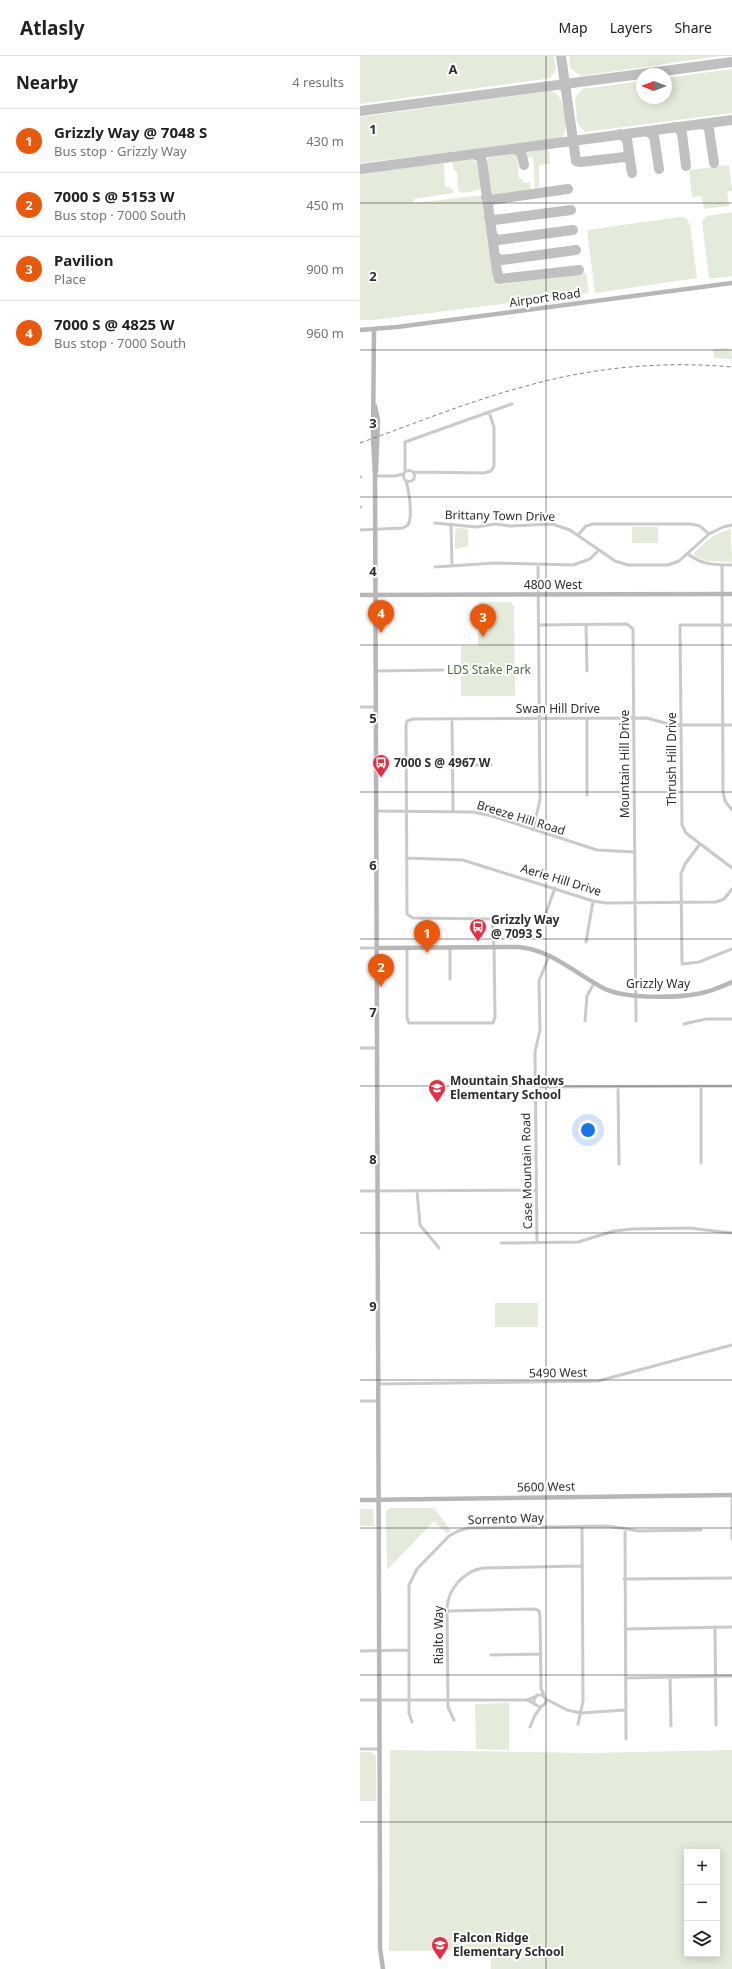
<!DOCTYPE html>
<meta charset="utf-8">
<style>
:root{--surface:#fff;--page:#f2f2f2;--text:#202124;--muted:#757577;--line:#e0e0e0;--accent:#ea580c}
body{margin:0;font-family:"Noto Sans",sans-serif;background:var(--page);color:var(--text)}
.controls{position:absolute;right:12px;bottom:12px;display:grid;overflow:hidden;border-radius:0px;box-shadow:0 2px 10px #0003}
.controls button{width:36px;height:36px;display:grid;place-items:center;padding:0;border:0;border-bottom:1px solid var(--line);background:var(--surface);color:var(--text);font:20px sans-serif}
.compass{position:absolute;left:276px;top:12px;width:36px;height:36px;border-radius:50%;background:var(--surface);box-shadow:0 2px 10px #0003;rotate:270deg}
.you{position:absolute;left:228px;top:1074px;width:14px;height:14px;margin:-10px;border:3px solid #fff;border-radius:50%;background:#1a73e8;box-shadow:0 0 0 6px #1a73e833}
.badge{display:grid;place-items:center;width:26px;height:26px;border-radius:50%;background:var(--accent);color:#fff;font-size:13px;font-weight:700}
.pin{position:absolute;translate:-50% -33px;filter:drop-shadow(0 1px 2px #0008)}
.pin::after{content:'';position:absolute;top:21px;width:14px;height:12px;background:inherit;clip-path:polygon(0 0,100% 0,50% 100%)}
.list{margin:0;padding:0;list-style:none}
h2{display:flex;justify-content:space-between;align-items:center;height:52px;margin:0;padding:0 16px;font-size:17px}
h2 small{font-size:13px;font-weight:400;color:var(--muted)}
.list li{display:grid;grid-template-columns:26px 1fr auto;gap:12px;align-items:center;box-sizing:border-box;height:64px;padding:0 16px;border-top:1px solid var(--line)}
.list b{display:block;font-size:15px;white-space:nowrap}
.list p{margin:0;font-size:13px;white-space:nowrap;color:var(--muted)}
.list em{font-size:13px;font-style:normal;color:var(--muted)}
.icon{flex:none;width:22px;height:22px;fill:none;stroke:currentColor;stroke-width:2;stroke-linecap:round;stroke-linejoin:round}
.map{position:relative;flex:none;width:372px;height:1913px;overflow:hidden}
header{display:flex;align-items:center;gap:24px;box-sizing:border-box;height:56px;padding:0 20px;background:var(--surface);border-bottom:1px solid var(--line)}
header strong{font-size:19px}
nav{display:flex;gap:22px;margin-inline-start:auto;font-size:14px}
main{display:flex}
aside{flex:1;background:var(--surface)}
.map>svg:first-child{display:block}
.green{fill:#e4ebda;fill-rule:evenodd}
.lines{fill:none;stroke-linecap:round;stroke-linejoin:round}
.taxiway{stroke:#c0c0c0;stroke-width:10}
.street{stroke:#cacaca;stroke-width:3}
.secondary{stroke:#b7b7b7;stroke-width:4.5}
.rail{stroke:#828282;stroke-width:1;stroke-dasharray:4 3;stroke-linecap:butt}
.grid{fill:none;stroke:#2d2d2d;stroke-width:1;stroke-opacity:0.55}
.labels{text-anchor:middle;stroke-width:4;stroke-linejoin:round;paint-order:stroke}
.street-label{font-size:12px;fill:#2d2d2d;stroke:#fff}
.park-label{font-size:12px;fill:#52693a;stroke:#fff}
.poi-label{font-size:12px;font-weight:bold;fill:#2d2d2d;stroke:#fff;text-anchor:start}
.grid-label{font-size:13px;text-anchor:middle;font-weight:bold;fill:#2d2d2d;stroke:#fff;stroke-width:4;stroke-linejoin:round;paint-order:stroke}
</style>
<header>
<strong>Atlasly</strong>
<nav><a>Map</a><a>Layers</a><a>Share</a></nav>
</header>
<main>
<aside>
<h2>Nearby<small>4 results</small></h2>
<ul class="list">
<li><span class="badge">1</span><div><b>Grizzly Way @ 7048 S</b><p>Bus stop · Grizzly Way</p></div><em>430 m</em></li>
<li><span class="badge">2</span><div><b>7000 S @ 5153 W</b><p>Bus stop · 7000 South</p></div><em>450 m</em></li>
<li><span class="badge">3</span><div><b>Pavilion</b><p>Place</p></div><em>900 m</em></li>
<li><span class="badge">4</span><div><b>7000 S @ 4825 W</b><p>Bus stop · 7000 South</p></div><em>960 m</em></li>
</ul>
</aside>
<div class="map">
<svg width="372" height="1913" viewBox="0 0 372 1913">
<rect width="100%" height="100%" fill="#fff"/>
<path class="green" d="M0 0H194L196 13 190 22 178 24 0 48Z
M209 0H360L221 20 210 12Z
M372 13V57L225 76 217 67 215 42 222 33 282 25V42H306V22Z
M192 35 196 37C205 46 210 73 201 83L0 107V61Z
M186 93 189 96 190 108 179 109V132L175 133 173 101H166L165 97Z
M158 97 160 101 157 103 159 123H162L163 127 170 126 171 136 134 140 129 137 125 111 128 102Z
M109 103C122 105 121 119 123 130L119 134 102 137 98 134 97 117 93 112 92 106Z
M84 107 85 131H90V133H94L93 137 54 143V147L122 139 124 142 136 229 226 217 229 237 14 264H0V117Z
M369 109 372 135H367L369 150 344 153 342 140 332 141 329 114Z
M372 156V220L349 223 342 165 347 160Z
M320 161 326 162 330 169 337 222 235 237 227 174Z
M366 292 371 294 372 303 354 302 353 293Z
M272 471H298V487H272Z
M97 472 108 473V491L95 493V474Z
M371 473C370 485 372 495 372 506L346 505 335 500 334 497C346 486 355 476 371 473Z
M119 546H152V549H154L155 640H101V590H118Z
M135 1247H178V1271H135Z
M29 1452H74L91 1475 87 1478 74 1465 27 1514 26 1456Z
M0 1453H13L14 1470H0Z
M149 1647V1694L116 1693 115 1648Z
M30 1694 229 1697 372 1694V1913H131V1894L29 1895ZM327 1796H357V1898H327Z
M0 1696H11L16 1700V1745H0Z"/>
<g class="lines">
<path class="taxiway" d="M201 0 216 105 221 106 265 101 269 96
M0 55 372 6
M341 68 346 69 349 73 354 107
M314 71 318 72 322 77 326 110
M287 75 294 80 299 113
M260 78 267 83 272 117
M153 93 161 95 164 109
M113 98 120 101 122 105 137 215 139 223 219 214
M0 113 372 64
M126 141 131 144 208 133
M129 161 134 164 211 154
M132 180 138 184 213 174
M135 201 142 204 216 194"/>
<path class="street" d="M43.5 420a5.5 5.5 0 1 1 11 0a5.5 5.5 0 1 1-11 0Z
M45 416V386L152 348
M53 416 124 417 131 415 134 410V371L129 356
M15 420H35L43 418
M0 421H1
M0 451H1
M75 467 116 471 135 468 151 470 192 468 210 474 255 505 268 509H308L319 505 349 478 363 471 372 469
M91 468 92 510
M0 474 43 472 48 469C53 460 49 435 46 425
M218 479 226 470 233 468H331L340 470 349 478
M328 498C342 509 355 509 372 509
M362 509 363 736 365 745 372 754
M75 511 135 507 213 509 230 503 239 494
M179 569 267 568 273 573 276 965
M226 569 227 615
M372 569H320L322 769 326 777 372 812
M15 615 83 614
M0 651H16
M227 662V739
M92 663 93 755
M93 709H131
M16 755 113 756 132 760 237 794 275 796
M173 774 180 744 178 509
M340 788 325 808 321 818 322 908 339 906 372 893
M46 802 103 804 233 845 246 847 356 846 364 843 372 833
M181 864 186 857 195 832
M226 886 233 845
M0 892H17
M47 892V962L49 967H133L135 961 134 891 132 863 53 862 47 858 46 669 47 665 53 663 287 662 312 669H372
M90 892V923
M225 965 227 940 234 927
M324 968 346 963H372
M0 992H16
M341 1030V1107
M175 1031 372 1030
M258 1031 259 1108
M0 1135 175 1134
M57 1135 60 1169 79 1192
M141 1187 218 1186 254 1175 272 1173 329 1172 372 1177
M177 1187 175 996 180 974 179 925 189 900
M18 1328 238 1325 372 1289
M0 1345H18
M372 1439V1483
M265 1473 266 1683
M264 1523 372 1522
M87 1555 175 1553 179 1555 180 1560 181 1632 184 1640
M355 1571 356 1669
M265 1573 372 1571
M0 1595 48 1594
M131 1599 181 1598
M310 1621 311 1670
M265 1622 372 1620
M186 1643 207 1654 221 1657 265 1654
M0 1644H167L175 1641
M167 1644 180 1651 185 1648 186 1643 182 1639H177L174 1643V1647
M94 1664 88 1651 87 1552C88 1533 104 1515 123 1512L222 1510
M52 1666 49 1657V1529L57 1513 89 1480 98 1475 109 1472 248 1470 279 1475 341 1474
M218 1668 223 1645 222 1471
M170 1671 175 1659 181 1651
M0 1693H19"/>
<path class="secondary" d="M0 274 37 271 372 227
M14 274 13 383 15 420 20 1834V1892L23 1913
M15 350 18 364 16 416
M0 539 372 538
M17 892 158 891C190 893 216 918 243 932 264 943 314 942 337 938 349 936 361 931 372 926
M0 1444 372 1439"/>
<path class="rail" d="M0 387C56 367 112 344 170 329 235 311 304 305 372 311"/>
</g>
<path class="grid" d="M186 0V1913M0 147H372M0 294H372M0 441H372M0 589H372M0 736H372M0 883H372M0 1030H372M0 1177H372M0 1324H372M0 1472H372M0 1619H372M0 1766H372"/>
<defs>
<symbol id="bus-pin" viewBox="-11 -11 22 30"><path d="M0 17L-7.5 6A9.5 9.5 0 1 1 7.5 6Z" fill="#e72d41" stroke="#fff"/><path d="M-5-6H5V4H4V6H2V4H-2V6H-4V4H-5ZM-3.5-4V0h7V-4ZM-3.5 1.2v1.5H-2V1.2ZM2 1.2v1.5H3.5V1.2Z" fill="#fff"/></symbol>
<symbol id="school-pin" viewBox="-11 -11 22 30"><path d="M0 17L-7.5 6A9.5 9.5 0 1 1 7.5 6Z" fill="#e72d41" stroke="#fff"/><path d="M0-5L7-2L0 1L-7-2ZM-4 1L0 2.5L4 1V4Q0 6-4 4Z" fill="#fff"/></symbol>
</defs>
<g fill-rule="evenodd">
<use href="#bus-pin" x="11" y="697" width="20" height="27"/>
<use href="#bus-pin" x="108" y="861" width="20" height="27"/>
<use href="#school-pin" x="67" y="1022" width="20" height="27"/>
<use href="#school-pin" x="70" y="1879" width="20" height="27"/>
</g>
<g class="labels">
<g class="street-label">
<text transform="translate(185 242) rotate(-8)" y="4">Airport Road</text>
<text transform="translate(140 460) rotate(1)" y="4">Brittany Town Drive</text>
<text x="193" y="533">4800 West</text>
<text x="198" y="657">Swan Hill Drive</text>
<text transform="translate(312 703) rotate(-90)" y="4">Thrush Hill Drive</text>
<text transform="translate(265 708) rotate(-90)" y="4">Mountain Hill Drive</text>
<text transform="translate(161 762) rotate(17)" y="4">Breeze Hill Road</text>
<text transform="translate(201 824) rotate(17)" y="4">Aerie Hill Drive</text>
<text x="298" y="932">Grizzly Way</text>
<text transform="translate(167 1115) rotate(-91)" y="4">Case Mountain Road</text>
<text transform="translate(198 1317) rotate(-1)" y="4">5490 West</text>
<text transform="translate(186 1431) rotate(-1)" y="4">5600 West</text>
<text transform="translate(146 1463) rotate(-2)" y="4">Sorrento Way</text>
<text transform="translate(79 1579) rotate(-90)" y="4">Rialto Way</text>
</g>
<g class="park-label">
<text x="129" y="618">LDS Stake Park</text>
</g>
<g class="poi-label">
<text x="34" y="711">7000 S @ 4967 W</text>
<text x="131" y="868">Grizzly Way<tspan x="131" dy="14">@ 7093 S</tspan></text>
<text x="90" y="1029">Mountain Shadows<tspan x="90" dy="14">Elementary School</tspan></text>
<text x="93" y="1886">Falcon Ridge<tspan x="93" dy="14">Elementary School</tspan></text>
</g>
</g>
<g class="grid-label">
<text x="93" y="18">A</text>
<text x="13" y="78">1</text>
<text x="13" y="225">2</text>
<text x="13" y="372">3</text>
<text x="13" y="520">4</text>
<text x="13" y="667">5</text>
<text x="13" y="814">6</text>
<text x="13" y="961">7</text>
<text x="13" y="1108">8</text>
<text x="13" y="1255">9</text>
</g>
</svg>
<div class="controls">
<button>+</button>
<button>−</button>
<button><svg class="icon" aria-label="layers" viewBox="0 0 24 24"><path d="M12 4l9 5-9 5-9-5zM3 14l9 5 9-5"/></svg></button>
</div>
<svg class="compass" viewBox="-18 -18 36 36"><path d="M0-13l5 13h-10z" fill="#e53935"/><path d="M0 13l5-13h-10z" fill="#757577"/></svg>
<div class="you"></div>
<div class="pin badge" style="left:67px;top:897px">1</div>
<div class="pin badge" style="left:21px;top:931px">2</div>
<div class="pin badge" style="left:123px;top:581px">3</div>
<div class="pin badge" style="left:21px;top:577px">4</div>
</div>
</main>
